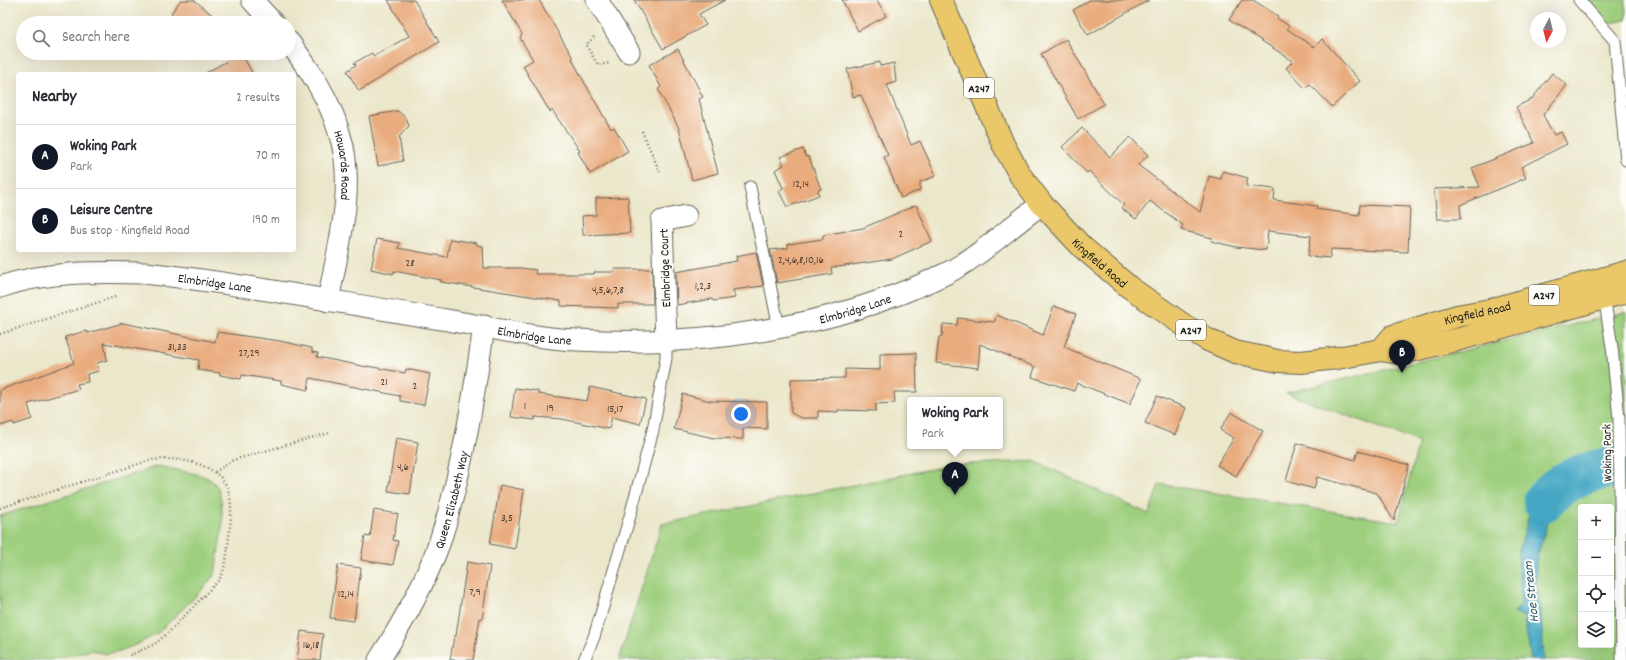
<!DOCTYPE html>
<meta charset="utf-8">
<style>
:root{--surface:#fff;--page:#f7f7f7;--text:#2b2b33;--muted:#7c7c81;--line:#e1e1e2;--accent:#111827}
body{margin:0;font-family:Dekko,sans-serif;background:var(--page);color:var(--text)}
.controls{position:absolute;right:12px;bottom:12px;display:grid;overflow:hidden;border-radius:4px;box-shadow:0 4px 16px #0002}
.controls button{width:36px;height:36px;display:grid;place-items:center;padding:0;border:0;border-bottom:1px solid var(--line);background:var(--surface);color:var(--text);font:20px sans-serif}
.compass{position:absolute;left:1530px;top:12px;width:36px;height:36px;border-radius:50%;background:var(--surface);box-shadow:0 4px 16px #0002;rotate:187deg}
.you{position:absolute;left:741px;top:414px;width:14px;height:14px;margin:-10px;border:3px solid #fff;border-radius:50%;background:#1a73e8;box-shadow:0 0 0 6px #1a73e833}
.badge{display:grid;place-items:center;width:26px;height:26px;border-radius:50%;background:var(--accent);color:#fff;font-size:13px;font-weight:700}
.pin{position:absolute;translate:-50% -33px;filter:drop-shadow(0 1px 2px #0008)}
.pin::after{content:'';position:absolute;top:21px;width:14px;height:12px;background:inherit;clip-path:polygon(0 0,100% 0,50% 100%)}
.popup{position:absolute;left:907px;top:397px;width:96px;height:52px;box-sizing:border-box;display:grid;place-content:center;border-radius:4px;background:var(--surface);filter:drop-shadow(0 1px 3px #0005);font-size:13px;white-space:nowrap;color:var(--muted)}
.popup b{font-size:15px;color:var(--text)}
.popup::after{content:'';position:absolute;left:50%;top:100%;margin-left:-8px;border:8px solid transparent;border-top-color:var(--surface)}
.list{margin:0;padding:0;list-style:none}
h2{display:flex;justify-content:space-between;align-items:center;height:52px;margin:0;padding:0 16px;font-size:17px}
h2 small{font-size:13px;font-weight:400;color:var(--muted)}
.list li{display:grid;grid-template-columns:26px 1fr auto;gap:12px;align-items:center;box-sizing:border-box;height:64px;padding:0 16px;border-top:1px solid var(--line)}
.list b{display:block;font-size:15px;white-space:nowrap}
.list p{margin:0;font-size:13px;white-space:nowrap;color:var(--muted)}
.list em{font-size:13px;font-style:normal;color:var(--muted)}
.icon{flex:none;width:22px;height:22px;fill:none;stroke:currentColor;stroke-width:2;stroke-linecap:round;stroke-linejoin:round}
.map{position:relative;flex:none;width:1626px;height:660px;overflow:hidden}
.search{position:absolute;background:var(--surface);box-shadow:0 4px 16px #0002;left:16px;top:16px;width:280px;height:44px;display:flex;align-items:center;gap:10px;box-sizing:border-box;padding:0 14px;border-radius:22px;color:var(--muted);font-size:15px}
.panel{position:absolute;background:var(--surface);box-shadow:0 4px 16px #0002;left:16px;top:72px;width:280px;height:180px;border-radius:4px}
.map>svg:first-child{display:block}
.green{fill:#9ecf7e;stroke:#5d764d;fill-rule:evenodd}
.water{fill:url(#water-ripples);stroke:#306270}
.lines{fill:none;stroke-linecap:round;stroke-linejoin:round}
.river{stroke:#44a7c4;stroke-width:42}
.building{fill:#e9ac7e}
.lane-casing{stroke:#646359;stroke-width:13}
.street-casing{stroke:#646359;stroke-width:23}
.primary-casing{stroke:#646359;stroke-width:24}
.path{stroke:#646359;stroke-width:2.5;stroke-dasharray:1 3;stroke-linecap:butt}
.lane{stroke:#fff;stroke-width:11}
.street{stroke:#fff;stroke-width:21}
.primary{stroke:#eac769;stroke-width:22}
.labels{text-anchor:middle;stroke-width:4;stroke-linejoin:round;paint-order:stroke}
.number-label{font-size:11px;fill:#4f4034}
.shield{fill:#fdfcf7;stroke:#605f5e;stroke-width:1}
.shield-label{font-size:12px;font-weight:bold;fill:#1c1c1c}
.street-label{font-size:13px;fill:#1c1c1c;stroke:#fdfcf7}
.water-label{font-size:14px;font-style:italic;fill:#306270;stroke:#fdfcf7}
</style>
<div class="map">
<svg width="1626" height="660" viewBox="0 0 1626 660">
<defs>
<pattern id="water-ripples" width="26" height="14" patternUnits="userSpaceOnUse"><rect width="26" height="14" fill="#44a7c4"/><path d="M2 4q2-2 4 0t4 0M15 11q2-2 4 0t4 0" fill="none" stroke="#38879e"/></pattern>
</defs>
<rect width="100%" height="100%" fill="#fdfcf7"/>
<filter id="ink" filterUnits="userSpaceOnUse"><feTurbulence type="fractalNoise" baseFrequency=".025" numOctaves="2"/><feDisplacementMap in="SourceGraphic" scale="8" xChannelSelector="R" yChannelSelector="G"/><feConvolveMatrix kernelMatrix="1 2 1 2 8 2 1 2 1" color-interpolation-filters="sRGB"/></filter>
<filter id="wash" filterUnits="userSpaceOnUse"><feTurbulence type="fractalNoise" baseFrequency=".012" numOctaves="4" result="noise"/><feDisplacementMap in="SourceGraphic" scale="16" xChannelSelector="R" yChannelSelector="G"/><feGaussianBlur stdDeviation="0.9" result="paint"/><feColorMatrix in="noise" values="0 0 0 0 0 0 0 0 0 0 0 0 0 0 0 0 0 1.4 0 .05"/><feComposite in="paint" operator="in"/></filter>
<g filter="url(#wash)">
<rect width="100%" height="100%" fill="#ebe7ca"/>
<path class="green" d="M1587 0H1626V20L1606 24Z
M1626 312V660H619L662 524 951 465 1034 461 1149 514 1159 484 1398 522 1419 442 1286 393ZM1581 507H1611V645H1581Z
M158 466 201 475 211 480 218 487 221 500 223 522 215 574 203 589 158 633 140 643 120 651 105 654 92 650 51 660H0V516Z"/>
<path class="water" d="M1591 466 1589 489 1561 503 1547 524 1536 562V587L1541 613 1544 660H1531L1524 617 1514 612 1521 606 1518 554 1534 497 1550 481Z"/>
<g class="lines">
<path class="river" d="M1544 501C1563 476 1596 470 1626 464"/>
</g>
<g id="blocks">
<path class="building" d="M181 0H194L222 23H183L171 13Z
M388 0H414L439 42 359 91 347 71 356 65 354 63 372 53 374 56 409 36Z
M502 0H539L573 58 572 59 588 89 611 129 614 127 628 151 590 174 578 152 580 151 552 110 550 112 523 66 533 60 520 38 522 34Z
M634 0H725L699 14 706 25 663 49Z
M842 0H877L886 16 858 31Z
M1090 0H1149L1088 35 1073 10Z
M1242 0H1253L1278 16 1277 18 1289 26 1287 29 1314 47 1322 39 1360 81 1332 107 1310 84 1305 88 1286 68 1293 61 1229 20Z
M1066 39 1104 104 1078 119 1041 54Z
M678 49 703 97 699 99 718 173 692 180 679 128 658 89 661 87 649 65Z
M241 53 253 74H204Z
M880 62V66L894 63 896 82 887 85 911 145 920 141 936 176 920 182V190L901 198 884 157 888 155 861 95 853 97 847 69Z
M1552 73 1567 85 1543 115 1554 135 1561 132 1567 144 1521 167 1526 178 1460 205 1461 219H1437L1434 189 1480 187 1472 168 1534 143 1516 107 1532 99Z
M398 111 406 118 409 126 399 137 403 161 378 166 369 116Z
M1082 128 1110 157 1130 137 1148 155 1138 165 1200 212 1209 176 1221 179 1223 171 1248 178 1246 186 1275 189 1274 200 1317 206 1316 209 1359 215 1360 205 1410 207 1408 252 1331 249 1330 258 1308 256 1311 236 1268 231 1266 250 1236 247 1211 241 1212 238 1181 230 1183 225 1150 201 1136 219 1121 208 1124 205 1089 171 1087 173 1062 147Z
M803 149 806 157H809L821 189 818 190 819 195 787 207 779 191 783 188 775 170 784 165 780 157Z
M628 197 630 233 583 235 582 216 596 215V198Z
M916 205 932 241 892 259 831 268 832 274 777 283 770 250 788 248V244L823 239V235L863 228Z
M377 239 400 243 398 248 447 257 450 239 477 243V245L483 246 484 268H520L536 270 535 274H594V272H614V269H652L653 304H618V308L561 306V301L441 282V280L394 271 393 274 371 269Z
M756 252 763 286 733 290 735 298 713 301 712 299 677 305 676 272 737 261 736 256Z
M1054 306 1076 314 1064 347 1141 379 1130 404 1077 383 1074 391 1032 377 1035 367 980 344 978 368 936 363 939 337 942 336 943 324 957 325 958 318 994 322 997 315 1043 335Z
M123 323 215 342 217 332 280 341 312 348V352L318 353 317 357 367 367V366L405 373 406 369 430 374 424 405 400 401V396L310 378 308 390 281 384V381L242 375 241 379 220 375V373L198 370 199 360 104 343 107 360 97 363 99 371 87 374 88 382 77 384 79 389 28 404 32 419 14 425 13 422 0 426V390L74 363 65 337 86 331 88 333Z
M916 353 917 392H894L895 403 876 404V411L838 410V412L818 411V418H801L791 413V379L845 378V369L880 370V354Z
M590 387 646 399 640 424 612 417 609 429 562 419 535 417V420L511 417 515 388 538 391V394L587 401Z
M683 394 710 401 767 402V429L743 428V439L714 438 674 429Z
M1157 396 1186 408 1175 435 1145 423Z
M1231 412 1263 431 1236 476 1217 465 1234 438 1220 430Z
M396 438 418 442 410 494 388 491Z
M1297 443 1355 460 1358 451 1409 465 1394 521 1377 493 1317 477 1314 489 1286 481Z
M500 485 524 490 515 549 490 544Z
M374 510 398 514 393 540 398 541 393 565 361 560 365 536 370 537Z
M467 562 490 566 482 619 480 618 473 660H450L454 636H456Z
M338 565 361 568 354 621 330 618Z
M301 631 323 634 320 660H297Z"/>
</g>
</g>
<g filter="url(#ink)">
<use href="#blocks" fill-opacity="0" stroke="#646359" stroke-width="1"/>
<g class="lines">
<defs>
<path id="lane" d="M1579 0 1615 41 1626 160
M750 187 779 328
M1604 296 1612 347 1619 419 1622 660
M584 660 594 637 630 516 653 430 666 358V341"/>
<g id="street">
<path d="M252 0 273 23"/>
<path d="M597 0 629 52"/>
<path id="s1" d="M289 42C310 70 329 98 339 132 357 186 338 247 328 301"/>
<path id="s2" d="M0 287C46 271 97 272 145 273 246 284 346 304 447 320 489 327 533 338 577 340 701 347 830 329 943 275 979 258 1009 227 1042 204"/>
<path d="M666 341 662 221 686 216"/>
<path id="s3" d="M379 660C403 623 424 585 439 544 461 478 474 396 484 326"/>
</g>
<g id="primary">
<path id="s4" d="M941 0 1003 144 1020 175 1042 204 1082 247 1129 287 1185 326 1208 340 1235 352 1278 361 1301 362 1337 358 1381 350 1402 353 1464 338 1626 292"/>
<path id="s5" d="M1381 350 1393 336 1457 316 1490 310 1626 272"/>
</g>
</defs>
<use href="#lane" class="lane-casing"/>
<use href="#street" class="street-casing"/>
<use href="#primary" class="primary-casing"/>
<path class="path" d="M594 37 586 45 598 65 611 63
M642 131 660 172
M0 334 118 296
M215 472 233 460 329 433
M0 508 151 460C175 457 215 461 227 487 233 502 231 520 229 536 227 551 227 567 219 580L171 630 155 644 128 656"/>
<use href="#lane" class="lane"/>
<use href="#street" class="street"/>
<use href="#primary" class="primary"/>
</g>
</g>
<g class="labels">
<g class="number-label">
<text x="801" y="187">12,14</text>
<text x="901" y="237">2</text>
<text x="801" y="263">2,4,6,8,10,16</text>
<text x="410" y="266">28</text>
<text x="703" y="289">1,2,3</text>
<text x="608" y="293">4,5,6,7,8</text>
<text x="177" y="350">31,33</text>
<text x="249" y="356">27,29</text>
<text x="384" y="385">21</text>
<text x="415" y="389">2</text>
<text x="525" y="409">1</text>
<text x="550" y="411">19</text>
<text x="615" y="412">15,17</text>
<text x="403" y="470">4,6</text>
<text x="507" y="521">3,5</text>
<text x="475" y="595">7,9</text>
<text x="346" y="597">12,14</text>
<text x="311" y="648">16,18</text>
</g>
<g class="shield">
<rect x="964" y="78" width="30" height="20" rx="3"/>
<rect x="1529" y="285" width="30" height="20" rx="3"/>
<rect x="1176" y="320" width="30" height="20" rx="3"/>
</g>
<g class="shield-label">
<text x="979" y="92">A247</text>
<text x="1544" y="299">A247</text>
<text x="1191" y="334">A247</text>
</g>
<g class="street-label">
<text dy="5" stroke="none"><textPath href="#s1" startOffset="137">Howards Road</textPath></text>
<text dy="5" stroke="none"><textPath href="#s4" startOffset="311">Kingfield Road</textPath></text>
<text transform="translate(664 268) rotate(-92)" y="5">Elmbridge Court</text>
<text dy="5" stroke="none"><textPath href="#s2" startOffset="217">Elmbridge Lane</textPath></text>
<text dy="5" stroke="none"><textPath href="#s2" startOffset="865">Elmbridge Lane</textPath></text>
<text dy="5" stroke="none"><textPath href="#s5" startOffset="106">Kingfield Road</textPath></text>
<text dy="5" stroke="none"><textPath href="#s2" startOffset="541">Elmbridge Lane</textPath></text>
<text transform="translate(1606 453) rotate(-91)" y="5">Woking Park</text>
<text dy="5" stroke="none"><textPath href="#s3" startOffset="177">Queen Elizabeth Way</textPath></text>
</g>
<g class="water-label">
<text transform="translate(1530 592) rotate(-96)" y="5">Hoe Stream</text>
</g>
</g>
</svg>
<div class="controls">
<button>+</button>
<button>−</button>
<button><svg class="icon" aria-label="locate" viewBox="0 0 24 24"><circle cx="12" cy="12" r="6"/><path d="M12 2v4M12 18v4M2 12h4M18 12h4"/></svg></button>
<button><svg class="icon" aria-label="layers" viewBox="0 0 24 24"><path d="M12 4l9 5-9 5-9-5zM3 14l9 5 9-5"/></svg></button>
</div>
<svg class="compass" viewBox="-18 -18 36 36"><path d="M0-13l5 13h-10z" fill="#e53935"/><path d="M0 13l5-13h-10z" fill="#7c7c81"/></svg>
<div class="you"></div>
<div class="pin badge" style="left:955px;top:495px">A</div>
<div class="popup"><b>Woking Park</b>Park</div>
<div class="pin badge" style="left:1402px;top:373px">B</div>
<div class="search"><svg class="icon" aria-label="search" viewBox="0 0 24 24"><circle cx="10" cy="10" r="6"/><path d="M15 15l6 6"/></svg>Search here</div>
<section class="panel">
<h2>Nearby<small>2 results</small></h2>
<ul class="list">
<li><span class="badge">A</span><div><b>Woking Park</b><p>Park</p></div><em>70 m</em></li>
<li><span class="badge">B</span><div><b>Leisure Centre</b><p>Bus stop · Kingfield Road</p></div><em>190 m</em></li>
</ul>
</section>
</div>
